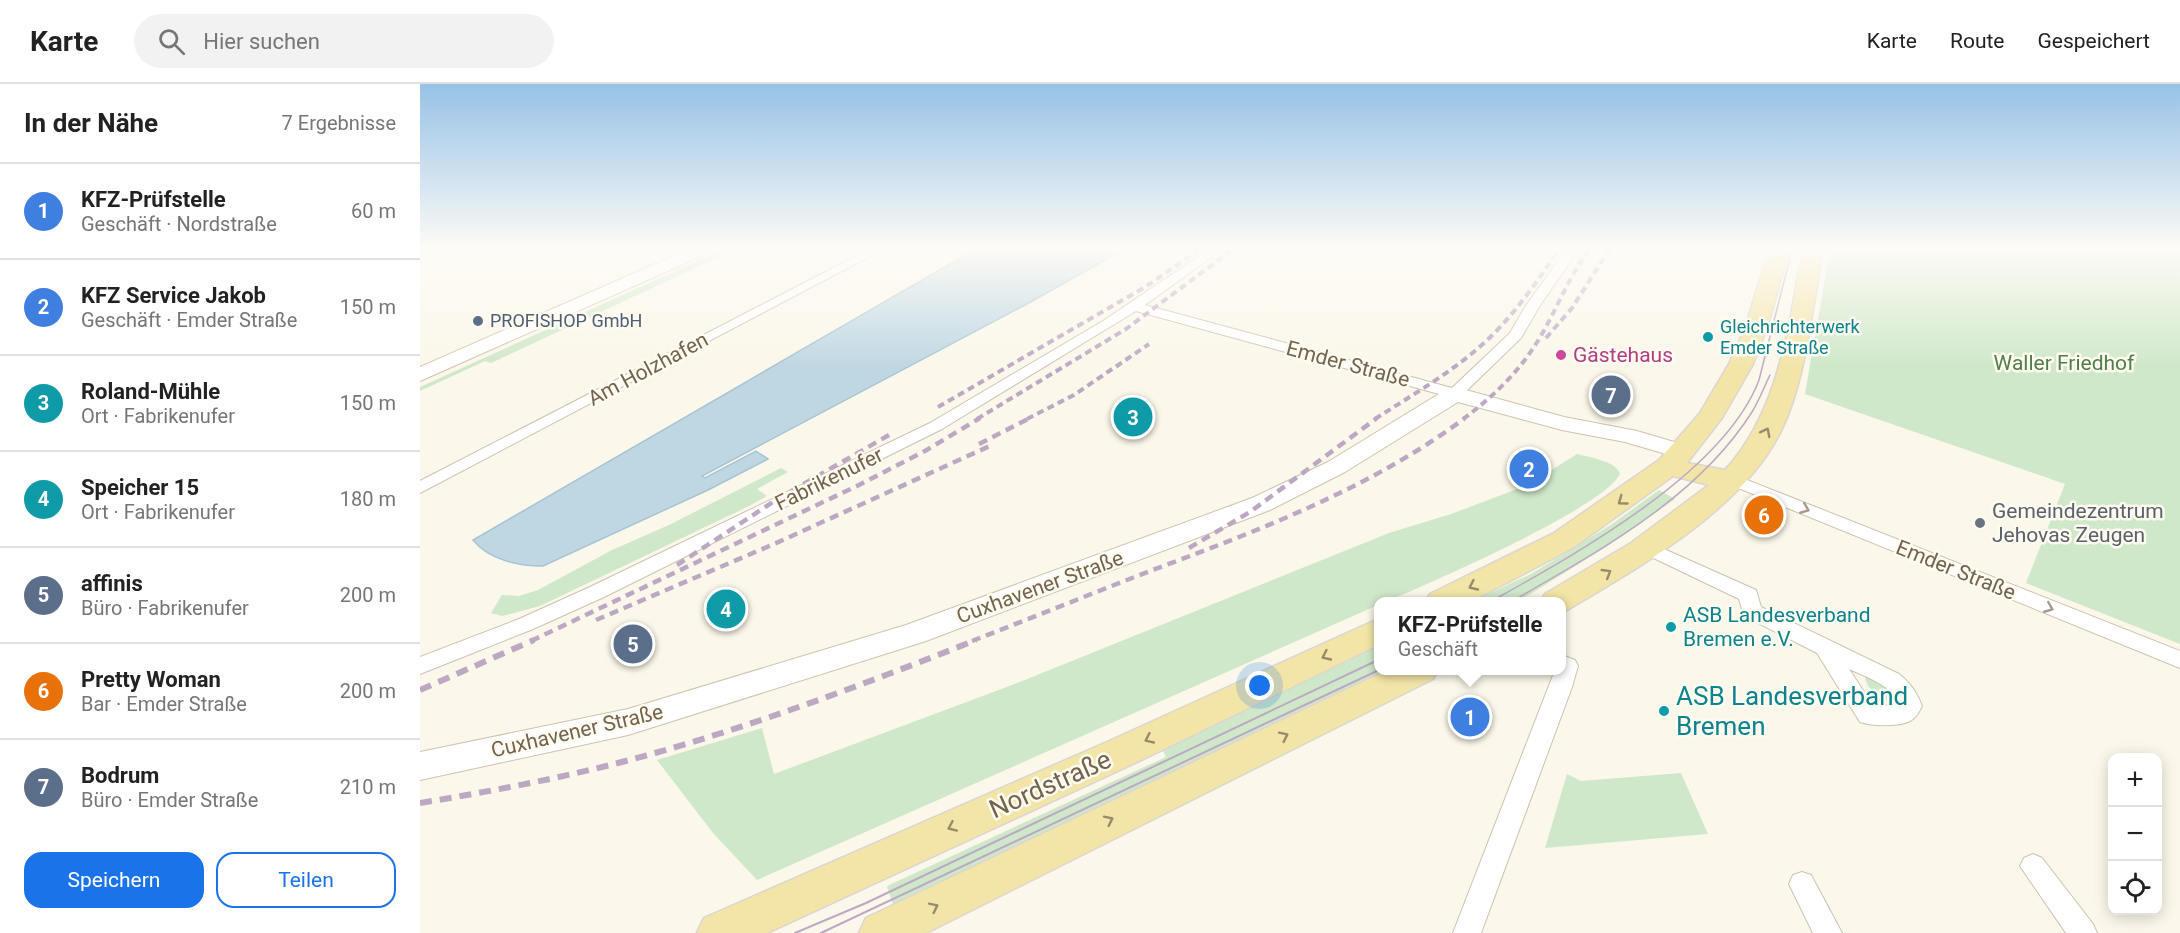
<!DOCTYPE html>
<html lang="de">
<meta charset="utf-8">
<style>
:root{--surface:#fff;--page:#f2f2f2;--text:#222;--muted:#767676;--line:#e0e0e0;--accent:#1a73e8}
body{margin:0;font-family:Roboto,sans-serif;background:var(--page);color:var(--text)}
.controls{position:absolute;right:18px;bottom:18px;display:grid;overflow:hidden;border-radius:12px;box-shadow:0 3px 15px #0003}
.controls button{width:54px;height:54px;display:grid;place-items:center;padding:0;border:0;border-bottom:2px solid var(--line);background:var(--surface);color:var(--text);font:30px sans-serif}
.you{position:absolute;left:840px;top:602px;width:21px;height:21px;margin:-15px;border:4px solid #fff;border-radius:50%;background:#1a73e8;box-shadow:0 0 0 9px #1a73e833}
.badge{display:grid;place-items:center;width:39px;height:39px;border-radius:50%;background:var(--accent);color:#fff;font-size:20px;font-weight:700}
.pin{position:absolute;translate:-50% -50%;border:3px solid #fff;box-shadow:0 2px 6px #0006}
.popup{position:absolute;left:954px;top:513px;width:192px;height:78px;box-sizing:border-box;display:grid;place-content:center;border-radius:12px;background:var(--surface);filter:drop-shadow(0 2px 4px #0005);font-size:20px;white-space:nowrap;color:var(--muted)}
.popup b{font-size:22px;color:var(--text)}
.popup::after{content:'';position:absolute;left:50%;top:100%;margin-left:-12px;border:12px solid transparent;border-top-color:var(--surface)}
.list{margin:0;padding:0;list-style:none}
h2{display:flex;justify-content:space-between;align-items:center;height:78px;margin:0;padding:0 24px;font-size:26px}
h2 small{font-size:20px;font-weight:400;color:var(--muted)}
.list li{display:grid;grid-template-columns:39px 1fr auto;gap:18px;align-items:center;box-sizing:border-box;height:96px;padding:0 24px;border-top:2px solid var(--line)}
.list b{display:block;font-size:22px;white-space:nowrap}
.list p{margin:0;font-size:20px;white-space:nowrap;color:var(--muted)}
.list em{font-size:20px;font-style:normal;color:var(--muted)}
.actions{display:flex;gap:12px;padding:18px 24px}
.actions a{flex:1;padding:14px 0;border:2px solid var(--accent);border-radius:18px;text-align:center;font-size:21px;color:var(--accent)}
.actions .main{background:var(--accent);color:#fff}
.icon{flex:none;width:33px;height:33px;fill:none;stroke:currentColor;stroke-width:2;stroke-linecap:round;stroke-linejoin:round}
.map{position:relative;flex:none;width:1760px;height:849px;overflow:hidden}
header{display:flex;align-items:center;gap:36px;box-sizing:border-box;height:84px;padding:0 30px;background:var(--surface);border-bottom:2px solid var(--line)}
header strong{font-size:28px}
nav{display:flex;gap:33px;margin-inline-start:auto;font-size:21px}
.search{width:420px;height:54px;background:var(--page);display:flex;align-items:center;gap:15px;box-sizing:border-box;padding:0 21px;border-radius:33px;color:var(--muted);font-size:22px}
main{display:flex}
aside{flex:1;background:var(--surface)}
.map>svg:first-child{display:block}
.green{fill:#cfe8c9}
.water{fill:#bfd7e3;stroke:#a6c4d4;stroke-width:1.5}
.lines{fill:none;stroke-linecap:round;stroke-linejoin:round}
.street-casing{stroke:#ccc2b0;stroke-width:2}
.secondary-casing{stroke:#cfc3ae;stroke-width:2}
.primary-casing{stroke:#dbd6d1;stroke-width:3}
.street{fill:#fff;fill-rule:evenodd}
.secondary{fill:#fff;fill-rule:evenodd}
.primary{fill:#f3e5a8;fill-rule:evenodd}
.tram-far1{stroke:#bda8c4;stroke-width:1.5}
.tram{stroke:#bda8c4;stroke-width:2}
.rail-far2{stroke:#bda8c4;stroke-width:4;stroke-dasharray:7 4.5;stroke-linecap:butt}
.rail-far1{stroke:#bda8c4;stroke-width:4.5;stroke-dasharray:9 6;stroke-linecap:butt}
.rail{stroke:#bda8c4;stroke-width:6;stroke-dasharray:12 8;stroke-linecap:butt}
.oneway{stroke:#9a8a6a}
.oneway2{stroke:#a59a8d}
.service-dot{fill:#5c6f8a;stroke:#fefbf0;stroke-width:2}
.culture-dot{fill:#0f9aa8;stroke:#fefbf0;stroke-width:2}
.hotel-dot{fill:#d1479c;stroke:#fefbf0;stroke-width:2}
.worship-dot{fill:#6b7280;stroke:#fefbf0;stroke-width:2}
.labels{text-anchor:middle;stroke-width:5;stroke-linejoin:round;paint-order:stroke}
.far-service-label{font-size:18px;fill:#4e5e75;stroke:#fefbf0;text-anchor:start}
.far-culture-label{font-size:18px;fill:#0d838f;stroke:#fefbf0;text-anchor:start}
.hotel-label{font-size:21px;fill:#b23c85;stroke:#fefbf0;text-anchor:start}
.park-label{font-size:21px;fill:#517e4b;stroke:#fefbf0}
.street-label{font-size:21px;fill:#74634f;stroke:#fefbf0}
.worship-label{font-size:21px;fill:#5b616d;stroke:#fefbf0;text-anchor:start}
.culture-label{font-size:21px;fill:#0d838f;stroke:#fefbf0;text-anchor:start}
.near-culture-label{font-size:26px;fill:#0d838f;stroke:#fefbf0;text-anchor:start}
.near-street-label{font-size:26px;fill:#74634f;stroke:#fefbf0}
</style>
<header>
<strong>Karte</strong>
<div class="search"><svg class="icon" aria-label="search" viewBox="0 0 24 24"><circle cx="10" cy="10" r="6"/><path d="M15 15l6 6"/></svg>Hier suchen</div>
<nav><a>Karte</a><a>Route</a><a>Gespeichert</a></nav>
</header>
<main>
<aside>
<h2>In der Nähe<small>7 Ergebnisse</small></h2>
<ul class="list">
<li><span class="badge" style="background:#3f7fe0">1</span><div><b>KFZ-Prüfstelle</b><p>Geschäft · Nordstraße</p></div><em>60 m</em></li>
<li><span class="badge" style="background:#3f7fe0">2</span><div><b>KFZ Service Jakob</b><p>Geschäft · Emder Straße</p></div><em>150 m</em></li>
<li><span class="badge" style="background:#0f9aa8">3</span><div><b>Roland-Mühle</b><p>Ort · Fabrikenufer</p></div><em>150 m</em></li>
<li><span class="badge" style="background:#0f9aa8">4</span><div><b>Speicher 15</b><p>Ort · Fabrikenufer</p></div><em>180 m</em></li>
<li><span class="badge" style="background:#5c6f8a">5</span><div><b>affinis</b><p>Büro · Fabrikenufer</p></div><em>200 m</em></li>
<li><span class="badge" style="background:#e8710a">6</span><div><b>Pretty Woman</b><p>Bar · Emder Straße</p></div><em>200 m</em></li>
<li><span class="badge" style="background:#5c6f8a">7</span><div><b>Bodrum</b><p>Büro · Emder Straße</p></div><em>210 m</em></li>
</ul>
<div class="actions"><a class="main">Speichern</a><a>Teilen</a></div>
</aside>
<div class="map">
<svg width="1760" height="849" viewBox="0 0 1760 849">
<rect width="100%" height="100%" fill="#fbf7ea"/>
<path class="green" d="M302 166H314L71 279 65 277 0 307V303Z
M1410 166H1760V560L1606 499 1645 400 1385 310Z
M1157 370C1171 374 1193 376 1200 389 1190 421 1006 501 967 517L958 518V521L337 796 293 749 237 676 342 644 354 690 592 601 969 449 1031 430 1108 401Z
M361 384 368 388 337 405 347 412 325 424 120 522 82 532 71 529 82 511 99 512 118 506 192 466 249 441Z
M1239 406 1255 415 1186 463 1099 517 1050 518 1111 490 1192 440Z
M958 559V586L968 587 860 640 473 821 467 802 746 673 742 665 860 605Z
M1445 593 1476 606 1480 617C1467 622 1446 606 1445 593Z
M1261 689 1288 750 1125 764 1147 690 1161 697Z"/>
<path class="water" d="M554 166H703L607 220 282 392 285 394 336 367 348 375 288 406 123 482C99 482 69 476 53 456Z"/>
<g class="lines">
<defs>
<path id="street" d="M448 166H462L0 409V397Z
M788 166H801L725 221 1032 304 1090 249 1105 223 1146 166H1158L1119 223 1101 254 1040 313H1030L716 227 522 345 184 513 113 545 0 590V573L99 535 170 503 510 339 683 237Z
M1312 390 1760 567V584L1306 399 1303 395 1306 391Z
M1226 457 1336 506 1341 523 1479 590C1491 600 1496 607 1502 622 1499 628 1496 634 1490 637 1478 643 1452 642 1440 638L1397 569 1324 532 1319 515 1219 467 1217 463 1219 459ZM1429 585C1446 593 1472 601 1479 620L1454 623Z
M1142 571 1155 576 1158 582 1152 603 1061 849H1033L1135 586H1142Z
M1613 770 1622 774 1673 840 1677 849H1646L1600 782 1604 774Z
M1382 788 1391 791 1422 849H1393L1369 800 1373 791Z"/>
<path id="secondary" d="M267 166H289L286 170 0 297V283Z
M1035 303 1144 333 1217 347 1271 363 1275 368 1271 373 1263 375 1205 358 1142 346 1038 318 925 388 850 426 506 557 208 651 0 696V668L208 625 486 541 832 414 908 378 1027 305Z"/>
<path id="primary" d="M1349 166H1369L1348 241 1333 280 1302 334 1267 379 1305 386C1360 326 1368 242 1383 166H1402C1401 183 1397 202 1394 219 1387 262 1380 308 1361 347 1322 426 1221 482 1147 526L1142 528V518H1120L1125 510 1211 459 1289 401 1253 392 1154 463 1096 494 1049 518H1005L1010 510 1134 449 1239 376 1280 329 1309 280 1326 241Z
M958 535V561L713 680 347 849H277L284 834 687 658Z
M968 586H1018L1013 595 506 849H439L446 834Z"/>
</defs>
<use href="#street" class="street-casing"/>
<use href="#secondary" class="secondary-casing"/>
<use href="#primary" class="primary-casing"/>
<use href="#street" class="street"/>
<use href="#secondary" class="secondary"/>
<use href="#primary" class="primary"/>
<path class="tram-far1" d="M1070 518C1154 471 1304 389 1339 296L1372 166
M1091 518C1177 468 1277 415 1332 328 1339 317 1344 303 1350 291"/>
<path class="tram" d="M375 849 446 819 958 576
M401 849 959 586"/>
<path class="rail-far2" d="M1126 254 1152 224 1189 166
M518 323 725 203 779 166
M557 335 706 245 812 166
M607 335 654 311 729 260
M955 335C992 311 1031 289 1064 259 1094 232 1116 198 1139 166
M1043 335C1073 313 1100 287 1119 255 1137 225 1148 194 1169 166"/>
<path class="rail-far1" d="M559 360 610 334
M769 464 830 428 957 334
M257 481 356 416 469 351
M176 536 354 460 572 361
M111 557 439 401 505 367 560 334
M552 557C611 534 671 510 730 487 840 446 951 404 1045 334"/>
<path class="rail" d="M0 606 114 556
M0 719C79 706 158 691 235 669 344 638 450 598 556 556"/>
</g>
<defs><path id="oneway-chevron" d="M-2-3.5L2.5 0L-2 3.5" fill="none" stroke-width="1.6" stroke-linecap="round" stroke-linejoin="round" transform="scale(1.5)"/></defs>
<g class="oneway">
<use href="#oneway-chevron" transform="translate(1346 348) rotate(-63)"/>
<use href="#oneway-chevron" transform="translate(1202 417) rotate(144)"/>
<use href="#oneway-chevron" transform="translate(1187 489) rotate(-31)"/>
<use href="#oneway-chevron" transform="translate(1053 502) rotate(155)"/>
<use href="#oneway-chevron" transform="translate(906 572) rotate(155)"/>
<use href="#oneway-chevron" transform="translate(864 652) rotate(-26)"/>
<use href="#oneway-chevron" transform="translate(729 655) rotate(155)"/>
<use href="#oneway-chevron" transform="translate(689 736) rotate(-26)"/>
<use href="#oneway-chevron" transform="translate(532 743) rotate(156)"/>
<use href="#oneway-chevron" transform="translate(514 823) rotate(-26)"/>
</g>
<g class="oneway2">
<use href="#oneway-chevron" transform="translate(1385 425) rotate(22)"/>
<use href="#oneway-chevron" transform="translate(1629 524) rotate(22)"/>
</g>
<linearGradient id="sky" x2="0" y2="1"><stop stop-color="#97c2e6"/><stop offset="0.58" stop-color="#fdfbf6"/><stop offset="1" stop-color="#fdfbf6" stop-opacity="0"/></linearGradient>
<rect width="1760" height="284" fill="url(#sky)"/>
<circle class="service-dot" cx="58" cy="237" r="6"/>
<g class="culture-dot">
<circle cx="1288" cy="253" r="6"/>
<circle cx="1251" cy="543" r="6"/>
<circle cx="1244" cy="627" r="6"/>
</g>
<circle class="hotel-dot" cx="1141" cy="271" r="6"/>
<circle class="worship-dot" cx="1560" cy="439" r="6"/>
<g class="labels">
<g class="far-service-label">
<text x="70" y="243">PROFISHOP GmbH</text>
</g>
<g class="far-culture-label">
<text x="1300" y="249">Gleichrichterwerk<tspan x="1300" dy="21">Emder Straße</tspan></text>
</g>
<g class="hotel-label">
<text x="1153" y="278">Gästehaus</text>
</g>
<g class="park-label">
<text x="1644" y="286">Waller Friedhof</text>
</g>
<g class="street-label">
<text transform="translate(928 280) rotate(15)" y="7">Emder Straße</text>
<text transform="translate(228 285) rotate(-28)" y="7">Am Holzhafen</text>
<text transform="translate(409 395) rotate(-26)" y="7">Fabrikenufer</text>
<text transform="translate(1536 486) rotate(22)" y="7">Emder Straße</text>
<text transform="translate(620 503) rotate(-20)" y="7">Cuxhavener Straße</text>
<text transform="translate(157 647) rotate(-13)" y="7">Cuxhavener Straße</text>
</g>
<g class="worship-label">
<text x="1572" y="434">Gemeindezentrum<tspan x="1572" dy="24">Jehovas Zeugen</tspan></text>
</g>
<g class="culture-label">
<text x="1263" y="538">ASB Landesverband<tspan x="1263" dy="24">Bremen e.V.</tspan></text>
</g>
<g class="near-culture-label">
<text x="1256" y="621">ASB Landesverband<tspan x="1256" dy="30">Bremen</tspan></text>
</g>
<g class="near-street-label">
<text transform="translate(630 700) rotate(-24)" y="9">Nordstraße</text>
</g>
</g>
</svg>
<div class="controls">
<button>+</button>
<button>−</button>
<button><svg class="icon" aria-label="locate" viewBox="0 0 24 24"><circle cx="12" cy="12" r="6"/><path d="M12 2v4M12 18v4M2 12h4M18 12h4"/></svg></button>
</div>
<div class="you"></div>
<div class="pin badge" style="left:1050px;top:633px;background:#3f7fe0">1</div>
<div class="popup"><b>KFZ-Prüfstelle</b>Geschäft</div>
<div class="pin badge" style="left:1109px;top:385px;background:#3f7fe0">2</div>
<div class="pin badge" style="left:713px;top:333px;background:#0f9aa8">3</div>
<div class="pin badge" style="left:306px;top:525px;background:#0f9aa8">4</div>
<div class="pin badge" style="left:213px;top:560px;background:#5c6f8a">5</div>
<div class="pin badge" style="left:1344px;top:431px;background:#e8710a">6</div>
<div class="pin badge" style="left:1191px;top:311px;background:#5c6f8a">7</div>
</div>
</main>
